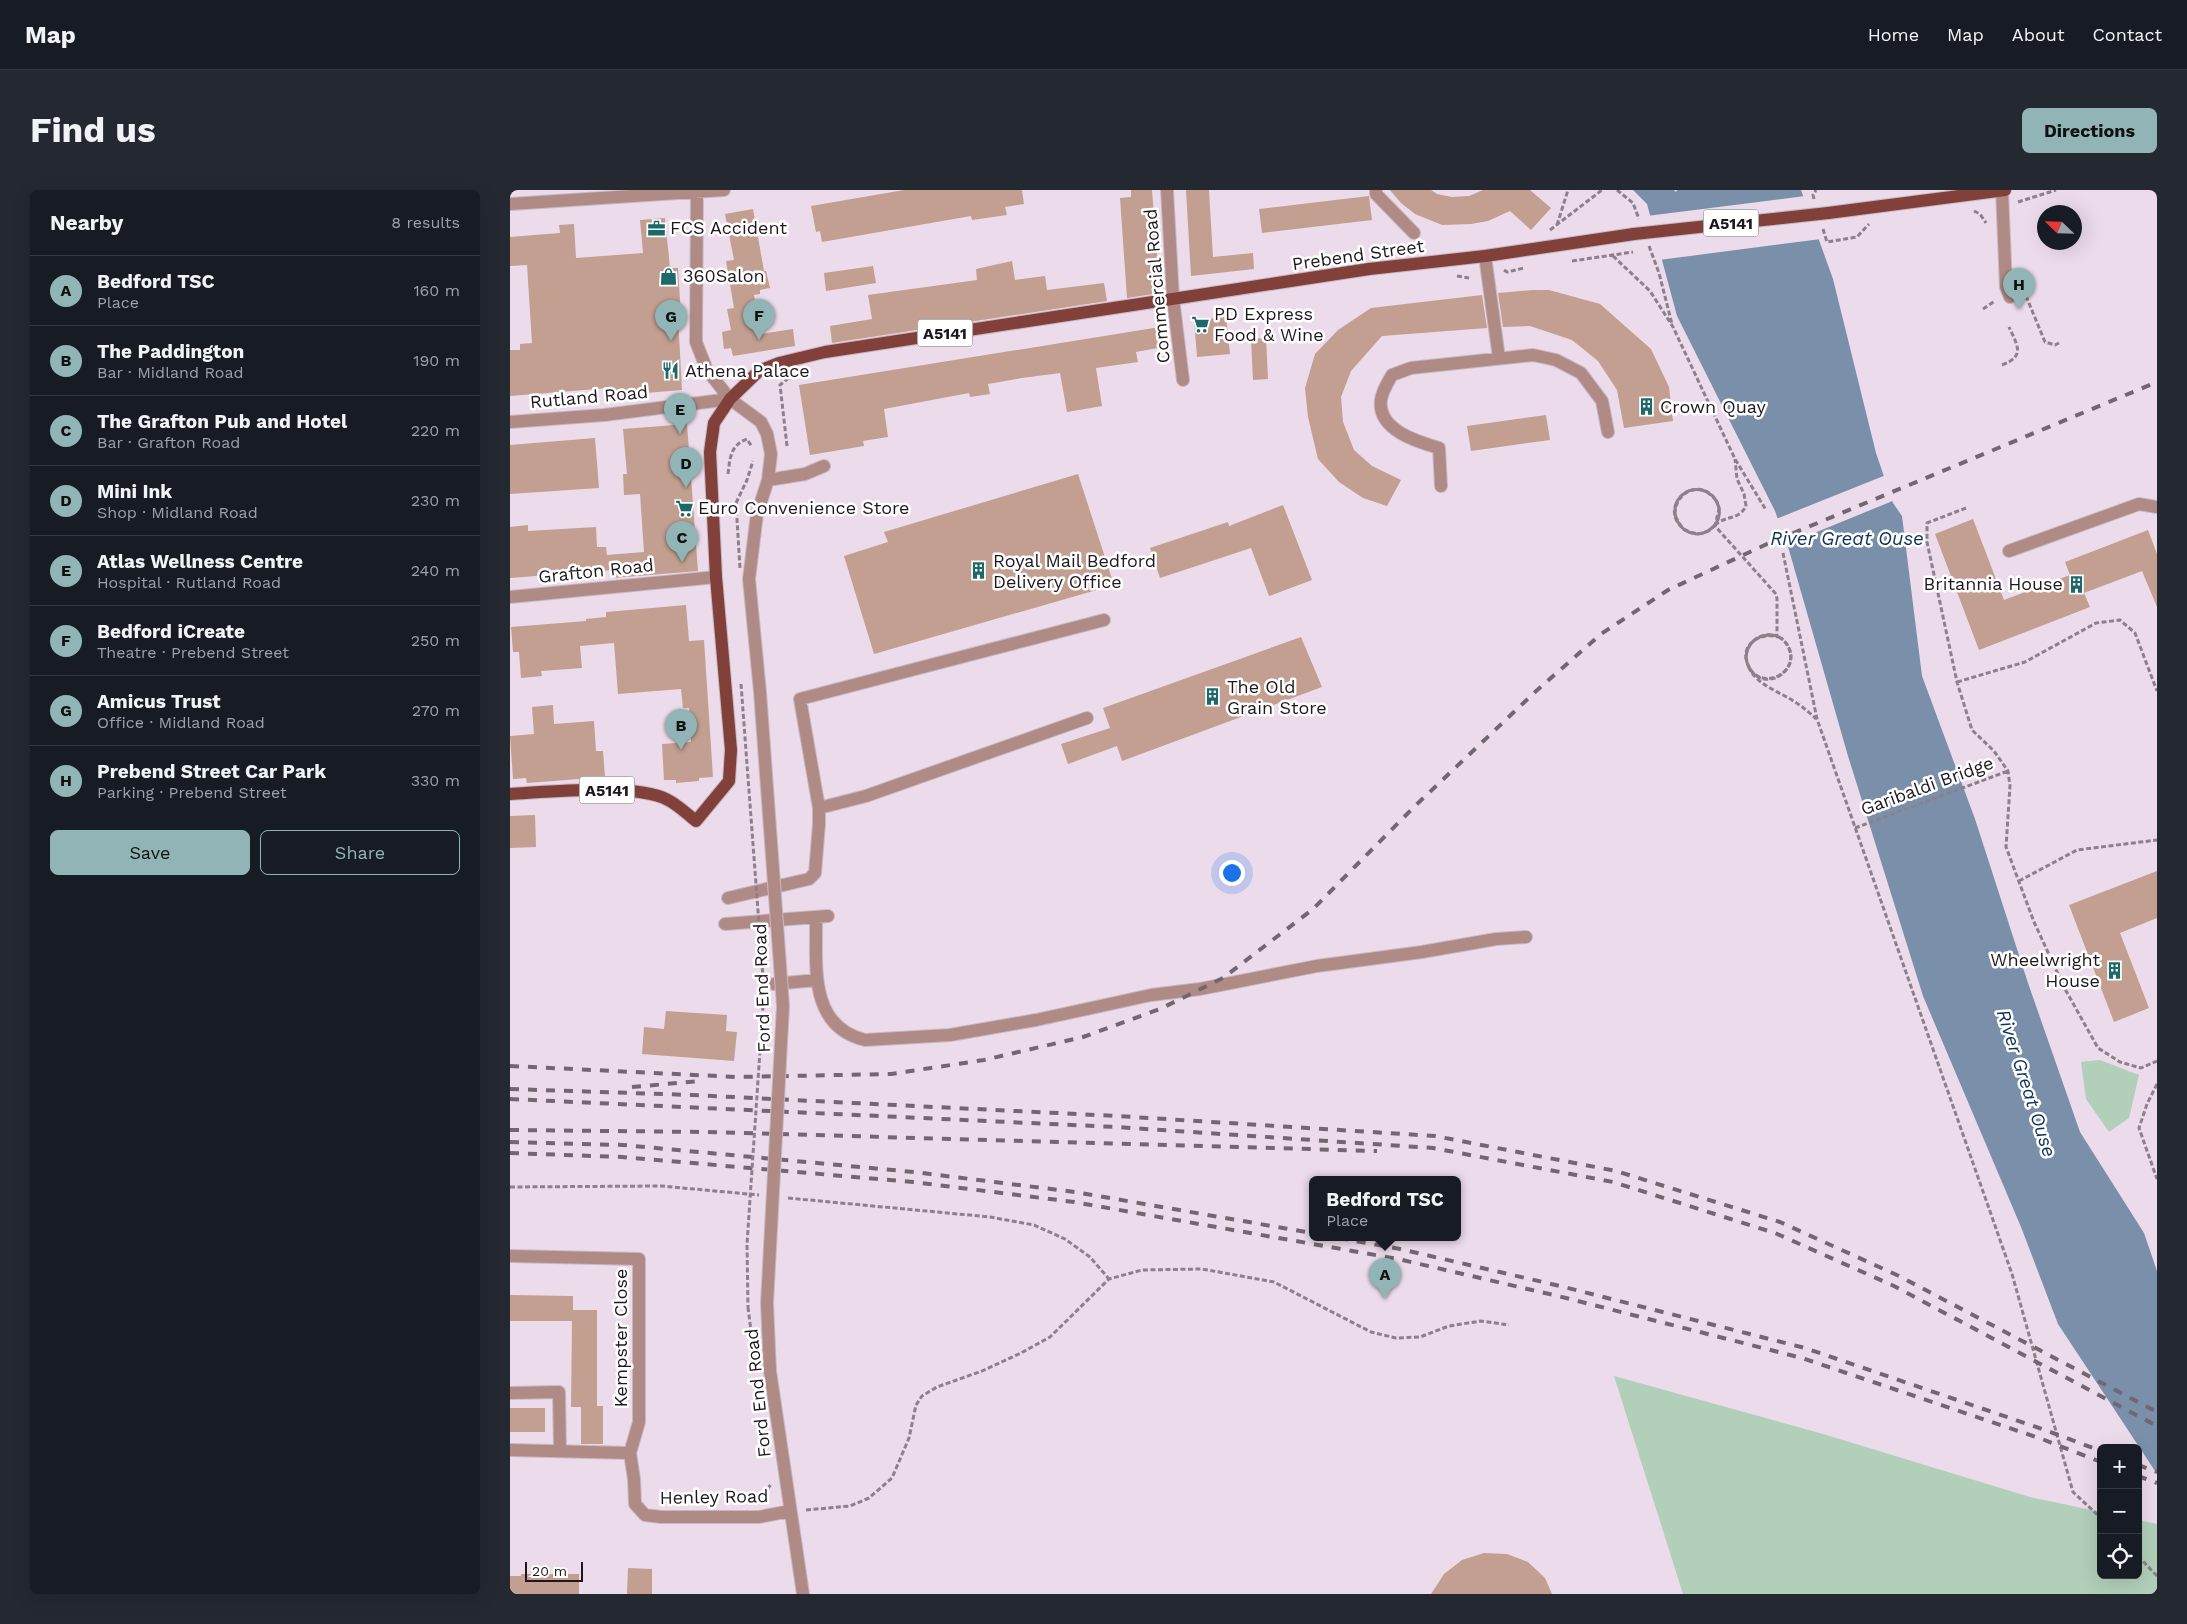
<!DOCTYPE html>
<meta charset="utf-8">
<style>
:root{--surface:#171b24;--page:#242831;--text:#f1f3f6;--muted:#9ea1a6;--line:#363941;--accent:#91b5b7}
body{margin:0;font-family:"Work Sans",sans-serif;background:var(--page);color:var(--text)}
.controls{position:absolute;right:15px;bottom:15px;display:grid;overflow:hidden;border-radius:8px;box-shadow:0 5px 20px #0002}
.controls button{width:45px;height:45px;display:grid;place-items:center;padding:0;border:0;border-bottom:1px solid var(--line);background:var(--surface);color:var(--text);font:25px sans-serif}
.compass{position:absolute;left:1527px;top:15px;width:45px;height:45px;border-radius:50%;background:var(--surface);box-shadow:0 5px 20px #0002;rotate:293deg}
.scale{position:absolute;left:15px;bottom:12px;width:58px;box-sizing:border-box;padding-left:5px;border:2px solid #1e181e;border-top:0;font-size:14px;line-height:18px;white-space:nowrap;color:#1e181e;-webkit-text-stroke:4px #fff;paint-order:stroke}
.you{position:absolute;left:721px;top:682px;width:18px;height:18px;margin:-12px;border:4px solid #fff;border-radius:50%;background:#1a73e8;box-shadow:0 0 0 8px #1a73e833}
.badge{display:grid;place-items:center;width:32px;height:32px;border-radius:50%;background:var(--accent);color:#111;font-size:16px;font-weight:700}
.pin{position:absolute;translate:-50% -41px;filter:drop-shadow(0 1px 2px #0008)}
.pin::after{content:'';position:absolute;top:26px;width:18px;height:15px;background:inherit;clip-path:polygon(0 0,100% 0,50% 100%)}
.popup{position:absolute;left:799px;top:986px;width:152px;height:65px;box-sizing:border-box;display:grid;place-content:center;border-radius:8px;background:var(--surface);filter:drop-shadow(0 1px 4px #0005);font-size:16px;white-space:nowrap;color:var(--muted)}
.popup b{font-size:19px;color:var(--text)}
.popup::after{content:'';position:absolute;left:50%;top:100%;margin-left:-10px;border:10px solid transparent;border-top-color:var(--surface)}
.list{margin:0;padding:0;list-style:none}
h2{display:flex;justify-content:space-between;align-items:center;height:65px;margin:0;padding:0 20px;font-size:21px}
h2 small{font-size:16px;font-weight:400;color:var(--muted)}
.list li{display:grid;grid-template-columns:32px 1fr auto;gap:15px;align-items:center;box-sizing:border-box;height:70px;padding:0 20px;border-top:1px solid var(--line)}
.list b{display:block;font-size:19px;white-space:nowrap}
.list p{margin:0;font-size:16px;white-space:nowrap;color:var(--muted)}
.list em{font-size:16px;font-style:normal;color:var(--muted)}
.actions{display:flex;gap:10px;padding:15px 20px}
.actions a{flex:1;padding:11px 0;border:1px solid var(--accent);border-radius:8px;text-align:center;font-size:18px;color:var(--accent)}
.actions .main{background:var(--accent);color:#111}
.icon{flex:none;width:28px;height:28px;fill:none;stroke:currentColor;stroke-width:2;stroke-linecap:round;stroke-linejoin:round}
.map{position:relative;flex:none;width:1647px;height:1404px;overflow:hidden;border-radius:8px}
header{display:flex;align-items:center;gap:30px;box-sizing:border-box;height:70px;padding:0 25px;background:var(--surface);border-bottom:1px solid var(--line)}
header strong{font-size:24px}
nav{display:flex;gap:28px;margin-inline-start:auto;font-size:18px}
.intro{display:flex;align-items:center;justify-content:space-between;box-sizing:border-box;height:120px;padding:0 30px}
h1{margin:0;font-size:35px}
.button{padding:12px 22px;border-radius:8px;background:var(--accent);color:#111;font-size:18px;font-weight:700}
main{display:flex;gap:30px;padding:0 30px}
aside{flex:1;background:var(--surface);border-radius:8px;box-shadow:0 5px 20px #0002}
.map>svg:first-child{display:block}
.green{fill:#b1cfb9}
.water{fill:#7a90aa}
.pier{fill:#ecdbea}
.building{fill:#c29f90}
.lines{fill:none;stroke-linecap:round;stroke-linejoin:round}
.minor-casing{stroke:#c7b8c5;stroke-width:14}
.major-casing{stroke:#c7b8c5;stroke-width:14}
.path{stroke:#8c808b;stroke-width:3;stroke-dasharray:5 2.5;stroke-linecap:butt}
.minor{stroke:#b08a85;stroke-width:12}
.major{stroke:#81403a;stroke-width:12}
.rail{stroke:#726771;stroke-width:4;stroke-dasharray:9 9;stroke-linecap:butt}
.minor-bridge-casing{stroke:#c7b8c5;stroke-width:14;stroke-linecap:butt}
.major-bridge-casing{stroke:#c7b8c5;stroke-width:14;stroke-linecap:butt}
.path-bridge{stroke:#8c808b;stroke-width:3;stroke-dasharray:5 2.5;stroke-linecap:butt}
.minor-bridge{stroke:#b08a85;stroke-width:12}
.major-bridge{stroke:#81403a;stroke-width:12}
.labels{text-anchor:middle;stroke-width:5;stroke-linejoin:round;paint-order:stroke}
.shield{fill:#fff;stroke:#625d62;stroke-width:1}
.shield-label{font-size:16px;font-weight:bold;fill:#1e181e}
.poi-label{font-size:18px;fill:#1e181e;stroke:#fff;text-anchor:start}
.street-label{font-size:18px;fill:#1e181e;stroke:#fff}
.water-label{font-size:19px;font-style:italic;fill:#103257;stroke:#fff}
</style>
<header>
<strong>Map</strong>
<nav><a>Home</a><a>Map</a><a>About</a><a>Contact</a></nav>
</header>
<div class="intro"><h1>Find us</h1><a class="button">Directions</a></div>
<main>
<aside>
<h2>Nearby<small>8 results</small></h2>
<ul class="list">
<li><span class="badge">A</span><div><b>Bedford TSC</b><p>Place</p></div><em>160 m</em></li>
<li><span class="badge">B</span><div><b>The Paddington</b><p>Bar · Midland Road</p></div><em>190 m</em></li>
<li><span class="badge">C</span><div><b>The Grafton Pub and Hotel</b><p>Bar · Grafton Road</p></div><em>220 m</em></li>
<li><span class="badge">D</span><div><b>Mini Ink</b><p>Shop · Midland Road</p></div><em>230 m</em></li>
<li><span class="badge">E</span><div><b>Atlas Wellness Centre</b><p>Hospital · Rutland Road</p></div><em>240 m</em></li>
<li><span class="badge">F</span><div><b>Bedford iCreate</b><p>Theatre · Prebend Street</p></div><em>250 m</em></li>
<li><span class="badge">G</span><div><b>Amicus Trust</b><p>Office · Midland Road</p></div><em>270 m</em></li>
<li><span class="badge">H</span><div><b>Prebend Street Car Park</b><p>Parking · Prebend Street</p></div><em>330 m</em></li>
</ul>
<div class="actions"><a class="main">Save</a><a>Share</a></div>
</aside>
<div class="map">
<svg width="1647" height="1404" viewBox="0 0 1647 1404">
<rect width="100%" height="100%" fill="#ecdbea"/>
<path class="green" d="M1590 870 1629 885 1619 928 1599 942 1576 909 1571 872Z
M1104 1186 1313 1244 1520 1307 1591 1322V1385H1628V1330L1647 1334V1404H1173Z"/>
<path class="water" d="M1123 0H1164L1166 2 1167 0H1291L1323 89 1366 263 1383 313 1392 326 1412 486 1465 629 1518 793 1570 942 1634 1043 1647 1081V1284L1548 1134 1511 1037 1413 806 1338 566 1279 360 1265 321 1167 126 1137 14Z"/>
<path class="pier" d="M1295 6 1311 49 1149 70 1137 26Z
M1376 285 1385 310 1275 355 1266 329Z"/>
<path class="building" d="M394 0H512L514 14 495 17 497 25 462 30 461 26 312 52 310 41 306 42 301 16Z
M621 0H642L650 103 617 108 610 8 621 7Z
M676 0H699L703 67 743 63 744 79 681 86Z
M880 0H921L927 4 942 7 959 6 973 0H1020L1041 18 1021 40 1000 21 978 31 961 34 932 35 905 24 891 13Z
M859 6 862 30 752 43 749 19Z
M243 19 254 81H256L260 98 250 100V104L244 105 251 144 283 139 285 156 223 166 221 158 214 159 212 142 221 140 217 119 224 118 216 71 224 70 215 24Z
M155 28 160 78H168L171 126 168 127 172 200 99 206V198L0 206V160H10V154L22 153 17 75 0 76V47L50 43 49 35 64 34 66 68 133 63 130 30Z
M502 71 505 90 535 86 537 100 594 93 597 111 322 153 320 136 362 129 358 105 467 90 466 79Z
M363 76 366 93 316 101 314 83Z
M1023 100H1039L1090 114 1141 159 1159 197 1163 231 1114 238 1107 200 1088 171 1062 150 1020 136 993 137 988 103Z
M972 105 977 138 872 146 841 181 831 207 833 232 844 260 862 276 891 290 877 316 853 308 829 292 808 269 798 227 795 198 805 164 828 140 861 118Z
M716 127 720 164 687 167 684 130Z
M650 137 653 157 626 162 628 172 586 178 592 216 557 222 550 183 512 188 478 194 480 204 460 207 459 203 374 219 378 247 353 251 354 256 300 265 289 195Z
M756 148 758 189 743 190 741 149Z
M1036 225 1040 250 961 261 957 236Z
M177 234 188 381 103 388V380L0 388V337L18 335V341L86 337 87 357H96L97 365 134 362 130 304 114 305 113 284H117L113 239Z
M85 248 89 298 0 304V255Z
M568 284 604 395 364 464 334 366 378 352 374 342Z
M773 315 802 390 759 406 741 358 650 388 640 358 718 332 719 336Z
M1463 329 1494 410 1560 385 1555 372 1638 340 1647 364V417L1632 381 1574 403 1580 417 1469 460 1425 344Z
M176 415 179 451 194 450 203 587 189 588V591L166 593V590H154L152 554 181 552 179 518H173L171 499 108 504 104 453 70 456 72 478 31 481 32 486 11 488 9 462H3L1 437 76 431V429L96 427V422Z
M791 447 812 497 612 571 607 556 558 574 551 554 600 538 593 518Z
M43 515 44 534 84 531 86 561H93L95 587 17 593 16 588 3 589 0 546 24 544 22 517Z
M25 625 26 657 0 658V626Z
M1647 681V728L1610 743 1639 818 1604 832 1559 715Z
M156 821 217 825 216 841 227 842 224 871 132 864 134 837 154 839Z
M0 1105 63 1106V1120H87V1216H93V1254H71V1217H61L62 1131H0Z
M0 1218H35V1242H0Z
M974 1363 997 1364 1018 1372 1035 1388 1042 1404H921L934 1384 952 1370Z
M118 1378 142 1379V1404H117Z
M11 1384H69V1404H0V1386H11Z"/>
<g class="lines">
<defs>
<path id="minor" d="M187 0 186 152 197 180 220 209 251 232 257 244 261 264 258 290 247 324 239 389
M657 0 663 108 673 190
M866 0V4L904 43
M1492 1 1496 97 1500 107
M0 14 214 0
M975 66 989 168
M0 232 94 225 220 209
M258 290 295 284 314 276
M931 296 929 258C908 252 867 240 871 210 872 201 878 192 882 185L901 178 1023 165 1046 170 1071 183 1092 211 1098 242
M1499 361 1629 314 1647 317
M0 407 206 387
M309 618 290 509 594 430
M218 708 299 689 305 683 309 634V618L356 606 577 528
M306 727C307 773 297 836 355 850L440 845 526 830 641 805 690 799 807 776 912 762 986 749 1016 747
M215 734 318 726
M264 794 307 790
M0 1066 129 1069V1232L120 1263
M257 1113 260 1181 293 1404
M0 1203 49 1202 50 1261
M0 1260 120 1263 124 1289 125 1314 135 1325 151 1327H249L280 1321"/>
<path id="major" d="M1318 23 1495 0
M0 604C38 602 126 593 158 610 168 615 177 624 186 631L219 591 221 560 206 387 200 262 204 233 220 209 249 181 269 173 315 162 859 79 975 66 1124 44"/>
</defs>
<use href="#minor" class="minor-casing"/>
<use href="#major" class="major-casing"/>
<path class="path" d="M1107 0 1123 13 1129 29
M1304 9 1303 5 1306 0
M1508 12 1546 0
M1464 21 1470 24 1476 33
M1047 35 1058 0
M1313 39 1317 52 1347 47 1359 34
M1040 40 1092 0
M1139 56 1149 83 1162 134
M1103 66 1140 101 1163 137 1225 269 1256 320
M1062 71 1123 62
M994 80 997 82 1014 78
M947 86 959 88
M1516 106 1535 152 1545 155 1549 153
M1473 119 1485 111
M1492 175C1516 166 1507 155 1499 137
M277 256 270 195 280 187
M218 284C220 269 220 255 237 249L242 257
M226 313 237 290 243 271
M1456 318 1417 333V352L1447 492 1462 540 1484 561 1498 581 1500 596 1496 657 1524 732 1555 799 1588 858 1610 872 1631 878 1647 871
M1205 335C1222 309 1185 285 1168 310 1153 333 1188 357 1205 335 1221 313 1189 286 1170 307 1158 321 1169 345 1189 344 1199 343 1203 335 1211 331 1221 326 1230 328 1236 316L1234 304 1227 289 1225 269
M1273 363 1307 529 1502 1084 1563 1302 1591 1328
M1271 448C1253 440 1228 454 1238 475 1250 503 1292 483 1278 456 1266 434 1231 448 1237 472 1242 494 1269 501 1285 512 1293 517 1300 523 1306 529
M1447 492 1515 472 1586 433 1610 430 1625 443 1647 501
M1345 638 1498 581
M1509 691 1567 660 1647 650
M1647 894 1637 914 1629 938 1647 989
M0 997 151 996 249 1005
M278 1008 480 1027 524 1035 555 1049 580 1067 599 1089
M238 1117 241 1141
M239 1310 252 1306 262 1293
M296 1320 340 1316 359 1308 382 1288 399 1248 406 1215 412 1206 427 1197 472 1181 511 1163 540 1147 599 1089 632 1080 692 1079 764 1092 861 1142 886 1148 910 1147 939 1136 971 1131 999 1135
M1628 1366 1647 1386"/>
<use href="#minor" class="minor"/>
<use href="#major" class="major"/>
<path class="rail" d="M0 876 227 887 381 884 474 870 573 847 650 819 713 788 803 719 905 616 1025 502 1091 444 1158 400 1257 354 1647 192
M122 897 190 891
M0 899 182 905 607 926 925 946 1106 981 1270 1032 1389 1086 1647 1222
M0 909 606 937 923 958 1103 992 1265 1043 1384 1096 1647 1236
M0 940 197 942 867 961
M0 952 113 955 404 982 565 1002 802 1043
M0 963 112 967 403 992 564 1012 888 1069 1048 1106 1292 1168 1532 1249 1591 1272
M829 1048 890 1059 1050 1096 1295 1158 1535 1240 1591 1261
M1628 1275 1647 1282
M1628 1286 1647 1293"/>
<defs>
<path id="minor-bridge" d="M239 389 250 502 273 816 257 1113"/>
<path id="major-bridge" d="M1124 44 1318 23"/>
</defs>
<use href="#minor-bridge" class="minor-bridge-casing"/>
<use href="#major-bridge" class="major-bridge-casing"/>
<path class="path-bridge" d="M226 313 230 378
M1205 335C1196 345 1185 346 1173 339L1165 326C1164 295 1203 289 1209 319L1205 336 1266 404 1267 409V446C1255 442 1243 447 1238 459 1235 465 1236 471 1239 477 1255 508 1301 474 1271 448
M231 494 254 801 237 1054 238 1117"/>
<use href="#minor-bridge" class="minor-bridge"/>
<use href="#major-bridge" class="major-bridge"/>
</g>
<defs>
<symbol id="office-bare" viewBox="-9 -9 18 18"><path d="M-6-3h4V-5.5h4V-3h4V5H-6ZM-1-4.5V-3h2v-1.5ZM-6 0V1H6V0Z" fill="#1b696b" stroke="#fff" stroke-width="2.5" paint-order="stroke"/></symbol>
<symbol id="shop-bare" viewBox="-9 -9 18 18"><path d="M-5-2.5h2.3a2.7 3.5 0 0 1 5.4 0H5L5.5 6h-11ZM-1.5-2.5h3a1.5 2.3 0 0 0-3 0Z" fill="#1b696b" stroke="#fff" stroke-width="2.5" paint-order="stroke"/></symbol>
<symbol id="supermarket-bare" viewBox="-9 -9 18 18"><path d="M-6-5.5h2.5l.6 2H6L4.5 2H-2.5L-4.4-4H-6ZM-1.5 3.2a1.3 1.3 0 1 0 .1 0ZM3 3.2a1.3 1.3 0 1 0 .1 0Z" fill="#1b696b" stroke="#fff" stroke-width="2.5" paint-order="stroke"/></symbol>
<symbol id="restaurant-bare" viewBox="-9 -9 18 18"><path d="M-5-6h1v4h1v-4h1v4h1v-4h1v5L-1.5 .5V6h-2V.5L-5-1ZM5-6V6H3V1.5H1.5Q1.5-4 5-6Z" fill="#1b696b" stroke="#fff" stroke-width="2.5" paint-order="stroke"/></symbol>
<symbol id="building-bare" viewBox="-9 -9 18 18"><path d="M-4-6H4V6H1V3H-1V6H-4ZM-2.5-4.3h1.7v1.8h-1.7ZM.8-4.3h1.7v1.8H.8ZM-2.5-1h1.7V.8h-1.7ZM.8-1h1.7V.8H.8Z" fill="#1b696b" stroke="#fff" stroke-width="2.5" paint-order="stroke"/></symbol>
</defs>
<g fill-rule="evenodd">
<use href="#office-bare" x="134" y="26" width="25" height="25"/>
<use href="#shop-bare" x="146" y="74" width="25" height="25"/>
<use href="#supermarket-bare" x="678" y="122" width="25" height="25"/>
<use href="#restaurant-bare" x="148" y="168" width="25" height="25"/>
<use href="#building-bare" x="1124" y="204" width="25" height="25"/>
<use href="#supermarket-bare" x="162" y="306" width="25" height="25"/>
<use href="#building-bare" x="456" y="368" width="25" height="25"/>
<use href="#building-bare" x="1554" y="382" width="25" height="25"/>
<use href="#building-bare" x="690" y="494" width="25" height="25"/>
<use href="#building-bare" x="1592" y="768" width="25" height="25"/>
</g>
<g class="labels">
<g class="shield">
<rect x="1193.5" y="19.5" width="55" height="27" rx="4"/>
<rect x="407.5" y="129.5" width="55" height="27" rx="4"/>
<rect x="69.5" y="586.5" width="55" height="27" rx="4"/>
</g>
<g class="shield-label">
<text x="1221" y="39">A5141</text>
<text x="435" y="149">A5141</text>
<text x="97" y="606">A5141</text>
</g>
<g class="poi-label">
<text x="160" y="44">FCS Accident</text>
<text x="173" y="92">360Salon</text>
<text x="704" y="130">PD Express<tspan x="704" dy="21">Food &amp; Wine</tspan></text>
<text x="175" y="187">Athena Palace</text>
<text x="1150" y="223">Crown Quay</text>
<text x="188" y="324">Euro Convenience Store</text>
<text x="483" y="377">Royal Mail Bedford<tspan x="483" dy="21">Delivery Office</tspan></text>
<text x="1553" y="400" text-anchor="end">Britannia House</text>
<text x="717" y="503">The Old<tspan x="717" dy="21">Grain Store</tspan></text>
<text x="1590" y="776" text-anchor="end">Wheelwright<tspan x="1590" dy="21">House</tspan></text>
</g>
<g class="street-label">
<text transform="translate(848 65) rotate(-8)" y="6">Prebend Street</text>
<text transform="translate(647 96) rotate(-95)" y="6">Commercial Road</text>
<text transform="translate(79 207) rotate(-5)" y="6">Rutland Road</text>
<text transform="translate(86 381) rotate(-6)" y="6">Grafton Road</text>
<text transform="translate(1417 596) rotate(-20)" y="6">Garibaldi Bridge</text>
<text transform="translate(252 798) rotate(-92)" y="6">Ford End Road</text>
<text transform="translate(111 1148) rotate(-90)" y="6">Kempster Close</text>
<text transform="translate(248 1203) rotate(-96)" y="6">Ford End Road</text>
<text transform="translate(204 1307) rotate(-1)" y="6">Henley Road</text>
</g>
<g class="water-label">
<text x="1337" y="355">River Great Ouse</text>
<text transform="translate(1517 893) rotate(72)" y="7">River Great Ouse</text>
</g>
</g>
</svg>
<div class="controls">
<button>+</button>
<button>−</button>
<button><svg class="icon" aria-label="locate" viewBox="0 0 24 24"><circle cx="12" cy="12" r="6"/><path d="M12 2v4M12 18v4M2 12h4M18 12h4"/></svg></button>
</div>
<svg class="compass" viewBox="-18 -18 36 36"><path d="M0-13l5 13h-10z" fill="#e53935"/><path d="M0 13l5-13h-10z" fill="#9ea1a6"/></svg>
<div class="scale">20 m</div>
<div class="you"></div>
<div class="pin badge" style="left:875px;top:1109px">A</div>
<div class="popup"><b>Bedford TSC</b>Place</div>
<div class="pin badge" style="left:171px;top:560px">B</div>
<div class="pin badge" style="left:172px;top:372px">C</div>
<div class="pin badge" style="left:176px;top:298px">D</div>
<div class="pin badge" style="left:170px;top:244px">E</div>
<div class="pin badge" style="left:249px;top:150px">F</div>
<div class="pin badge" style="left:161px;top:151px">G</div>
<div class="pin badge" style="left:1509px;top:119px">H</div>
</div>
</main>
